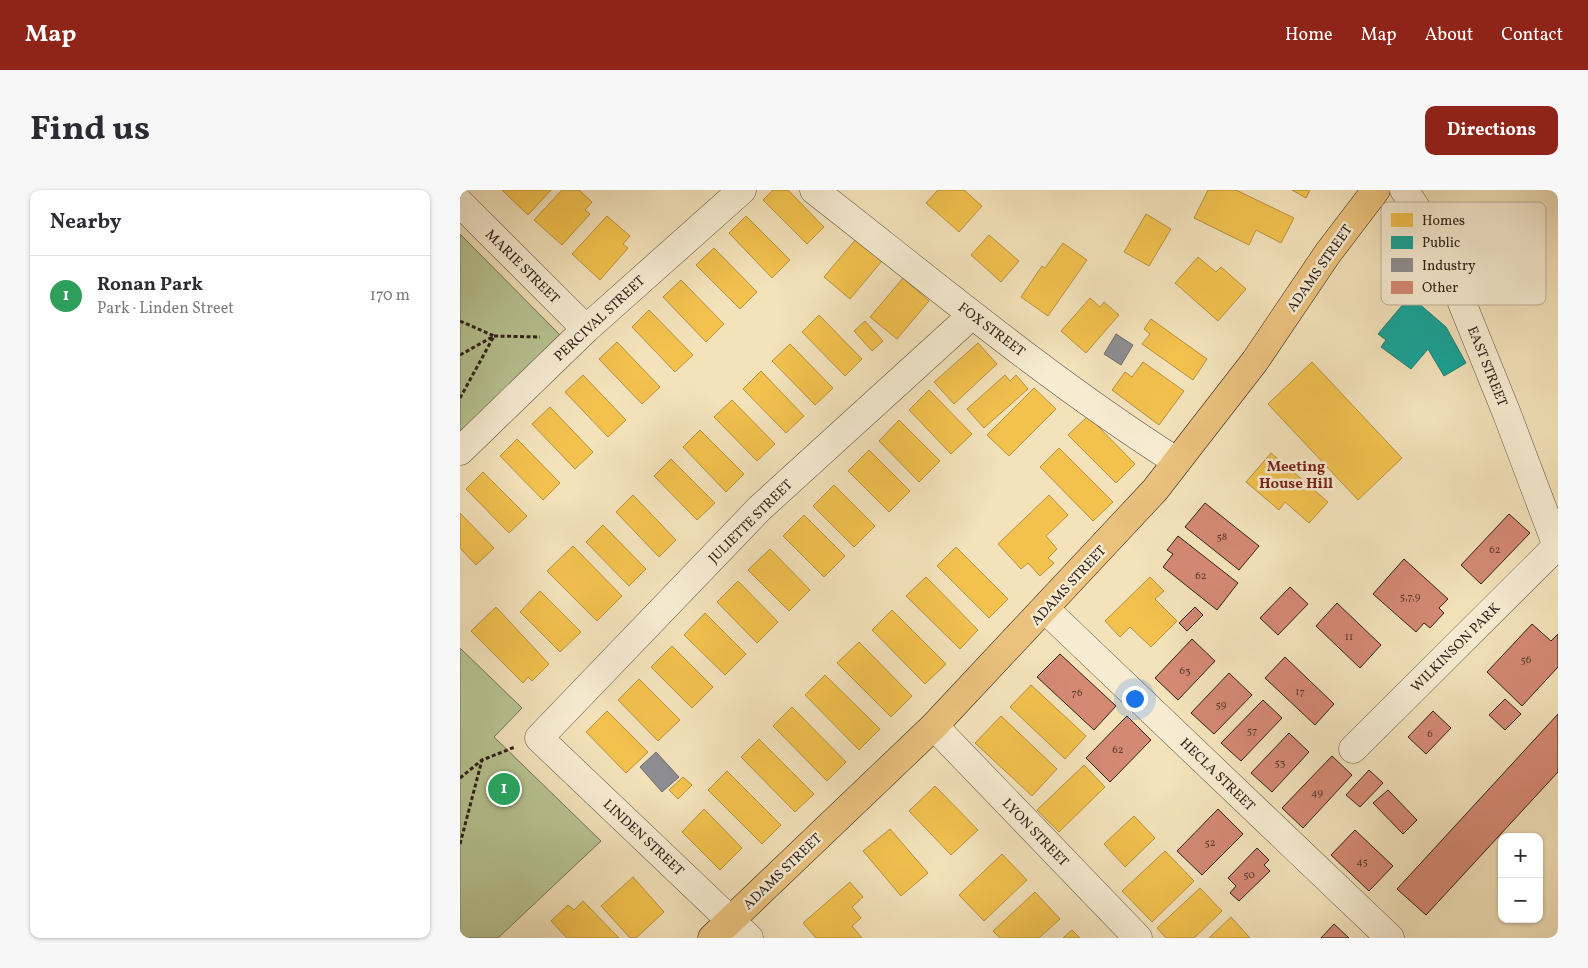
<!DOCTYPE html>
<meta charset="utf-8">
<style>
:root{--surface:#fff;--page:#f7f7f7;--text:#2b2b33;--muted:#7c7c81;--line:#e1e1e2;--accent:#8f2418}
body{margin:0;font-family:Vollkorn,serif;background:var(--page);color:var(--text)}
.controls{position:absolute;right:15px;bottom:15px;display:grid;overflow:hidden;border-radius:10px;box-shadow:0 1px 4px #0004}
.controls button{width:45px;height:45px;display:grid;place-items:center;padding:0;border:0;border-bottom:1px solid var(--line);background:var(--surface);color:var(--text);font:25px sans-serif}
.you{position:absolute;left:674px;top:508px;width:18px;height:18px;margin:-12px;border:4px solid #fff;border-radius:50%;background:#1a73e8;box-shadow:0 0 0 8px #1a73e833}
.badge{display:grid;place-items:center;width:32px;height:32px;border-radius:50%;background:var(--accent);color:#fff;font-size:16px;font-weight:700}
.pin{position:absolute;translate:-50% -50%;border:2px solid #fff;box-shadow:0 1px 5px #0006}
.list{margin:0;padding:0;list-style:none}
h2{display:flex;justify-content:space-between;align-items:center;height:65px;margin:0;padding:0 20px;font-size:21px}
h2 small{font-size:16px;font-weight:400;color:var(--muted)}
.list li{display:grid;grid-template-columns:32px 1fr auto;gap:15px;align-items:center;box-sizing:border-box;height:80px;padding:0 20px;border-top:1px solid var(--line)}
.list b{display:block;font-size:19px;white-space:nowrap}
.list p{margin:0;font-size:16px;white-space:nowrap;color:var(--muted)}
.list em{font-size:16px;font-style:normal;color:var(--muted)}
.map{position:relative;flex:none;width:1098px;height:748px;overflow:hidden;border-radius:10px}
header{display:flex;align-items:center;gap:30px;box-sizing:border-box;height:70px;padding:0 25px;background:var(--accent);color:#fff}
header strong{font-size:24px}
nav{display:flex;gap:28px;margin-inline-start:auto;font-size:18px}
.intro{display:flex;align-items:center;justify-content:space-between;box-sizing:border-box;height:120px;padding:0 30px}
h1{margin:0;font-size:35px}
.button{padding:12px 22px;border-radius:10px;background:var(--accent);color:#fff;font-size:18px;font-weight:700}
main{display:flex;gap:30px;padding:0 30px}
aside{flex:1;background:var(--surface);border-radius:10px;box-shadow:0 1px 4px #0004}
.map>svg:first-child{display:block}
.green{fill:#b7c492;stroke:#747256}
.homes{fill:#f2c14e;stroke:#b8913f}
.public{fill:#17a398;stroke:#1e7c72}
.industry{fill:#8d8d92;stroke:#716d6e}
.building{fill:#d48973;stroke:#30211b}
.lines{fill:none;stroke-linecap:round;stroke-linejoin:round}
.minor-casing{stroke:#615143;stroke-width:29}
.major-casing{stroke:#30211b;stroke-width:29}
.path{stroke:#30211b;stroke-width:3;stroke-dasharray:4 2.5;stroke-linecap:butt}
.minor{stroke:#f7ecd2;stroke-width:28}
.major{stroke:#eac17d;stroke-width:28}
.labels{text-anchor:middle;stroke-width:5;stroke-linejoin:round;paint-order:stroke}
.number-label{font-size:11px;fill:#593b31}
.street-label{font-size:14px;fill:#30211b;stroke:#f7ecd2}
.neighbourhood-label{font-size:15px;font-weight:bold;fill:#7a1f14;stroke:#f7ecd2}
.key{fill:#f7ecd2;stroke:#bbaf9b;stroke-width:1}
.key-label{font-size:14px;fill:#30211b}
</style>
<header>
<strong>Map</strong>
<nav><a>Home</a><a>Map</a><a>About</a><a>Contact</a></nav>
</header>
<div class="intro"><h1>Find us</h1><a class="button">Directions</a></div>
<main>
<aside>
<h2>Nearby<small></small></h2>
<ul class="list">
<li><span class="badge" style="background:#2e9e5b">1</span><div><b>Ronan Park</b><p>Park · Linden Street</p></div><em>170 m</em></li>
</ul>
</aside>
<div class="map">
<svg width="1098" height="748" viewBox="0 0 1098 748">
<rect width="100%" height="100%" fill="#f3e2ba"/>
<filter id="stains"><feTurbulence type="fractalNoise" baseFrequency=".004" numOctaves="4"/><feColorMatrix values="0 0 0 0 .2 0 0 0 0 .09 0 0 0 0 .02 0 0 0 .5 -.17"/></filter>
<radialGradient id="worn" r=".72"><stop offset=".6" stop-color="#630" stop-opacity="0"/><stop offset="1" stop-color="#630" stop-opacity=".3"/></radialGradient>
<path class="green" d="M0 44 102 147 0 247Z
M0 458 62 518 34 547 141 651 38 748H0Z"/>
<path class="homes" d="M42 0H91L68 25Z
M102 0H119L132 12 125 20 130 24 102 55 74 30Z
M313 0H328L364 37 347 54 303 10Z
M478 0H504L522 16 499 42 466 13Z
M748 0H776L834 28 821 53 796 40 789 55 734 28Z
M832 0H850L846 8Z
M686 24 711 39 689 76 664 62Z
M147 26 170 46 163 54 168 58 140 90 112 64Z
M286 26 330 70 312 88 269 43Z
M529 45 559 71 541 92 511 65Z
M396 49 422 71 390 109 364 87Z
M603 53 627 70 588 126 561 107 582 76 585 78Z
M254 58 297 102 280 119 236 75Z
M738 67 756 82 761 77 786 99 758 131 715 93Z
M443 88 469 111 437 149 410 127Z
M221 90 264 134 246 152 203 107Z
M630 108 640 117 644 112 659 125 626 163 601 141Z
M189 120 233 165 215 182 172 137Z
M359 125 402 169 385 186 342 142Z
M691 129 747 169 733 190 682 154 690 144 684 139Z
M405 131 423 151 412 161 394 141Z
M157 152 200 197 182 214 139 169Z
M518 153 537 174 494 214 474 192Z
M330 154 373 198 355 215 312 171Z
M683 172 724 201 699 235 652 200 665 182 672 187Z
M852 172 942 268 898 310 808 214Z
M301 181 344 226 326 243 283 199Z
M123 185 166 230 148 247 105 202Z
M545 185 550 191 556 185 568 199 524 238 507 219Z
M574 198 596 219 549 266 527 245Z
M469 200 512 244 491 264 449 220Z
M272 210 315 254 297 271 254 227Z
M90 217 133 262 115 279 72 234Z
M628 226 675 274 656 293 608 245Z
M439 230 480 271 459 292 419 251Z
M240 240 284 284 266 302 223 257Z
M57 249 100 293 83 310 40 266Z
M599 258 653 312 633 331 580 277Z
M409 260 450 301 429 322 388 281Z
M811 263 868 312 849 333 825 312 819 320 786 292Z
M211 269 255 313 237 330 194 286Z
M23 282 67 326 49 343 6 299Z
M374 295 415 336 394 357 353 316Z
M173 305 216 350 199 367 156 322Z
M589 305 608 325 586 346 597 359 588 368 594 373 580 386 568 373 561 379 538 354Z
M0 323 34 358 16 375 0 358Z
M344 325 385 366 364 387 323 346Z
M143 335 186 379 169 396 126 352Z
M113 356 162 406 137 431 87 381Z
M496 357 548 409 529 428 477 376Z
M310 359 350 400 329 421 288 380Z
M466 387 518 440 500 459 446 406Z
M690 387 704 401 695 409 717 431 691 457 670 437 660 447 645 431Z
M278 391 318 432 297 453 257 412Z
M80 401 121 442 100 462 60 422Z
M36 417 89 474 72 491 68 487 63 493 11 441Z
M432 420 486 474 465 494 412 440Z
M245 423 286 464 265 485 224 445Z
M399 452 452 506 431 527 377 473Z
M212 456 253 497 232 518 191 477Z
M365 485 420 539 399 560 345 505Z
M179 489 220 530 198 551 158 510Z
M571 495 626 546 605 569 550 517Z
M332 517 386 572 367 591 313 536Z
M147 521 188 562 166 583 126 542Z
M541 526 597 579 572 606 515 553Z
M299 549 354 604 335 622 281 567Z
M624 575 645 597 599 642 577 620Z
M267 581 321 635 302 654 248 600Z
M223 587 232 595 218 609 209 600Z
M475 596 518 640 491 665 449 621Z
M244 619 282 658 260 680 222 642Z
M674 626 695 648 665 677 644 654Z
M430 639 468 683 441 706 403 661Z
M705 661 734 691 692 732 662 701Z
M542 664 567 690 524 731 499 705Z
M173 687 204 722 176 748H170L141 716Z
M390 692 403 707 392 717 401 728 392 736 402 748H356L343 733Z
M740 698 762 721 734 748H706L697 738Z
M575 702 600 729 579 748H540L533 741Z
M123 711 159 748H107L91 731 108 715 114 720Z
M771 727 790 748H749Z
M612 740 620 748H603Z"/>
<path class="public" d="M950 106 986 137 1006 173 984 186 968 159 951 179 921 157 926 150 918 144Z"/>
<path class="industry" d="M656 144 673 155 661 175 644 164Z
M196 562 219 587 202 602 180 577Z"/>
<path class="building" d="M745 313 799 356 779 380 725 337Z
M1049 324 1070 343 1021 394 1001 375Z
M718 346 778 393 757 420 703 377 713 364 707 360Z
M944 369 988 409 979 418 984 423 970 438 964 433 956 442 913 404Z
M830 397 848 414 818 445 800 428Z
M877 413 921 455 900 478 856 436Z
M735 417 743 425 727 441 719 433Z
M1072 434 1091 451 1098 444V477L1062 516 1027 482Z
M732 449 755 471 718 510 695 488Z
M600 464 656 516 634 540 577 487Z
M825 467 874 514 855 535 805 488Z
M769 483 792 505 754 544 731 523Z
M1045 509 1061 524 1045 540 1029 525Z
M803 510 822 528 781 571 761 553Z
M973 521 991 538 966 564 948 547Z
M1098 524V582L966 725 937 699Z
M667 526 691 550 650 592 626 568Z
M829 543 849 562 812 602 791 583Z
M872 566 892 585 843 638 822 618Z
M909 580 923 593 900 617 886 605Z
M928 600 957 630 943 644 913 613Z
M758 619 783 644 742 685 717 661Z
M895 640 933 676 909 701 871 665Z
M797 658 809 670 804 675 810 681 779 711 770 703 776 696 768 688Z
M874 734 889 748H861Z"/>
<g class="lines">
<defs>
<path id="minor" d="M354 0C473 93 589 190 716 271
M944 0 975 46 1047 224 1098 359
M0 13 126 139
M0 261 126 139 282 0
M585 419 930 748
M474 536 678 748
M893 559 1097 356
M289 748 79 548 300 318 512 125"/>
<path id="major" d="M252 748 474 536 695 300 795 171 868 63 916 0"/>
</defs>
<use href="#minor" class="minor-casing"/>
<use href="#major" class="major-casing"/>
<path class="path" d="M0 131 34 146 0 208
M0 165 34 146 80 147
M0 588 22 570 55 557
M0 654 22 570"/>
<use href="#minor" class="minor"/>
<use href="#major" class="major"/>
</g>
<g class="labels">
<g class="number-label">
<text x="762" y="350">58</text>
<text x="1035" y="363">62</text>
<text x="741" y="389">62</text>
<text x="950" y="410">5,7,9</text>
<text x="889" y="450">11</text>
<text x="1066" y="473">56</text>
<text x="725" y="484">63</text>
<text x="840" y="505">17</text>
<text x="617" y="506">76</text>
<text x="761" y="518">59</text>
<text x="792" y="544">57</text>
<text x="970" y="547">6</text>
<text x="658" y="563">62</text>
<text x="820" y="576">53</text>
<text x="857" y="606">49</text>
<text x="750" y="656">52</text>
<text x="902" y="675">45</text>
<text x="789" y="688">50</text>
</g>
<g class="street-label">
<text transform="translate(63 76) rotate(45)" y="5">MARIE STREET</text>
<text transform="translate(859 78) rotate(-55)" y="5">ADAMS STREET</text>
<text transform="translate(139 128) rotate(-43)" y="5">PERCIVAL STREET</text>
<text transform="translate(532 139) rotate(37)" y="5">FOX STREET</text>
<text transform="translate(1028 176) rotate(68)" y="5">EAST STREET</text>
<text transform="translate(290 331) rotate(-45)" y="5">JULIETTE STREET</text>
<text transform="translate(608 395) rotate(-47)" y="5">ADAMS STREET</text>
<text transform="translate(995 457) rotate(-45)" y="5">WILKINSON PARK</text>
<text transform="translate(758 584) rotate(44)" y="5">HECLA STREET</text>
<text transform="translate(576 642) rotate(46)" y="5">LYON STREET</text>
<text transform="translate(184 647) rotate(43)" y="5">LINDEN STREET</text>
<text transform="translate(322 681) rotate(-44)" y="5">ADAMS STREET</text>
</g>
<g class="neighbourhood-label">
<text x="836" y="281">Meeting<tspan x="836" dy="17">House Hill</tspan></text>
</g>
</g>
<rect x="921" y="12" width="165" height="103" rx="8" class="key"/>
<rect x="931" y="23" width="22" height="14" fill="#f2c14e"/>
<rect x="931" y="46" width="22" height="13" fill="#17a398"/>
<rect x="931" y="68" width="22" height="14" fill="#8d8d92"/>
<rect x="931" y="91" width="22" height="13" fill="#d48973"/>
<g class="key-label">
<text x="962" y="35">Homes</text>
<text x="962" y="57">Public</text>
<text x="962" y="80">Industry</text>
<text x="962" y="102">Other</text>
</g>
<rect width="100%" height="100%" filter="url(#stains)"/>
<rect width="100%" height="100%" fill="url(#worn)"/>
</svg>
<div class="controls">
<button>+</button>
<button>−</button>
</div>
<div class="you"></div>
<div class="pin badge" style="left:44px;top:599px;background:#2e9e5b">1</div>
</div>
</main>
